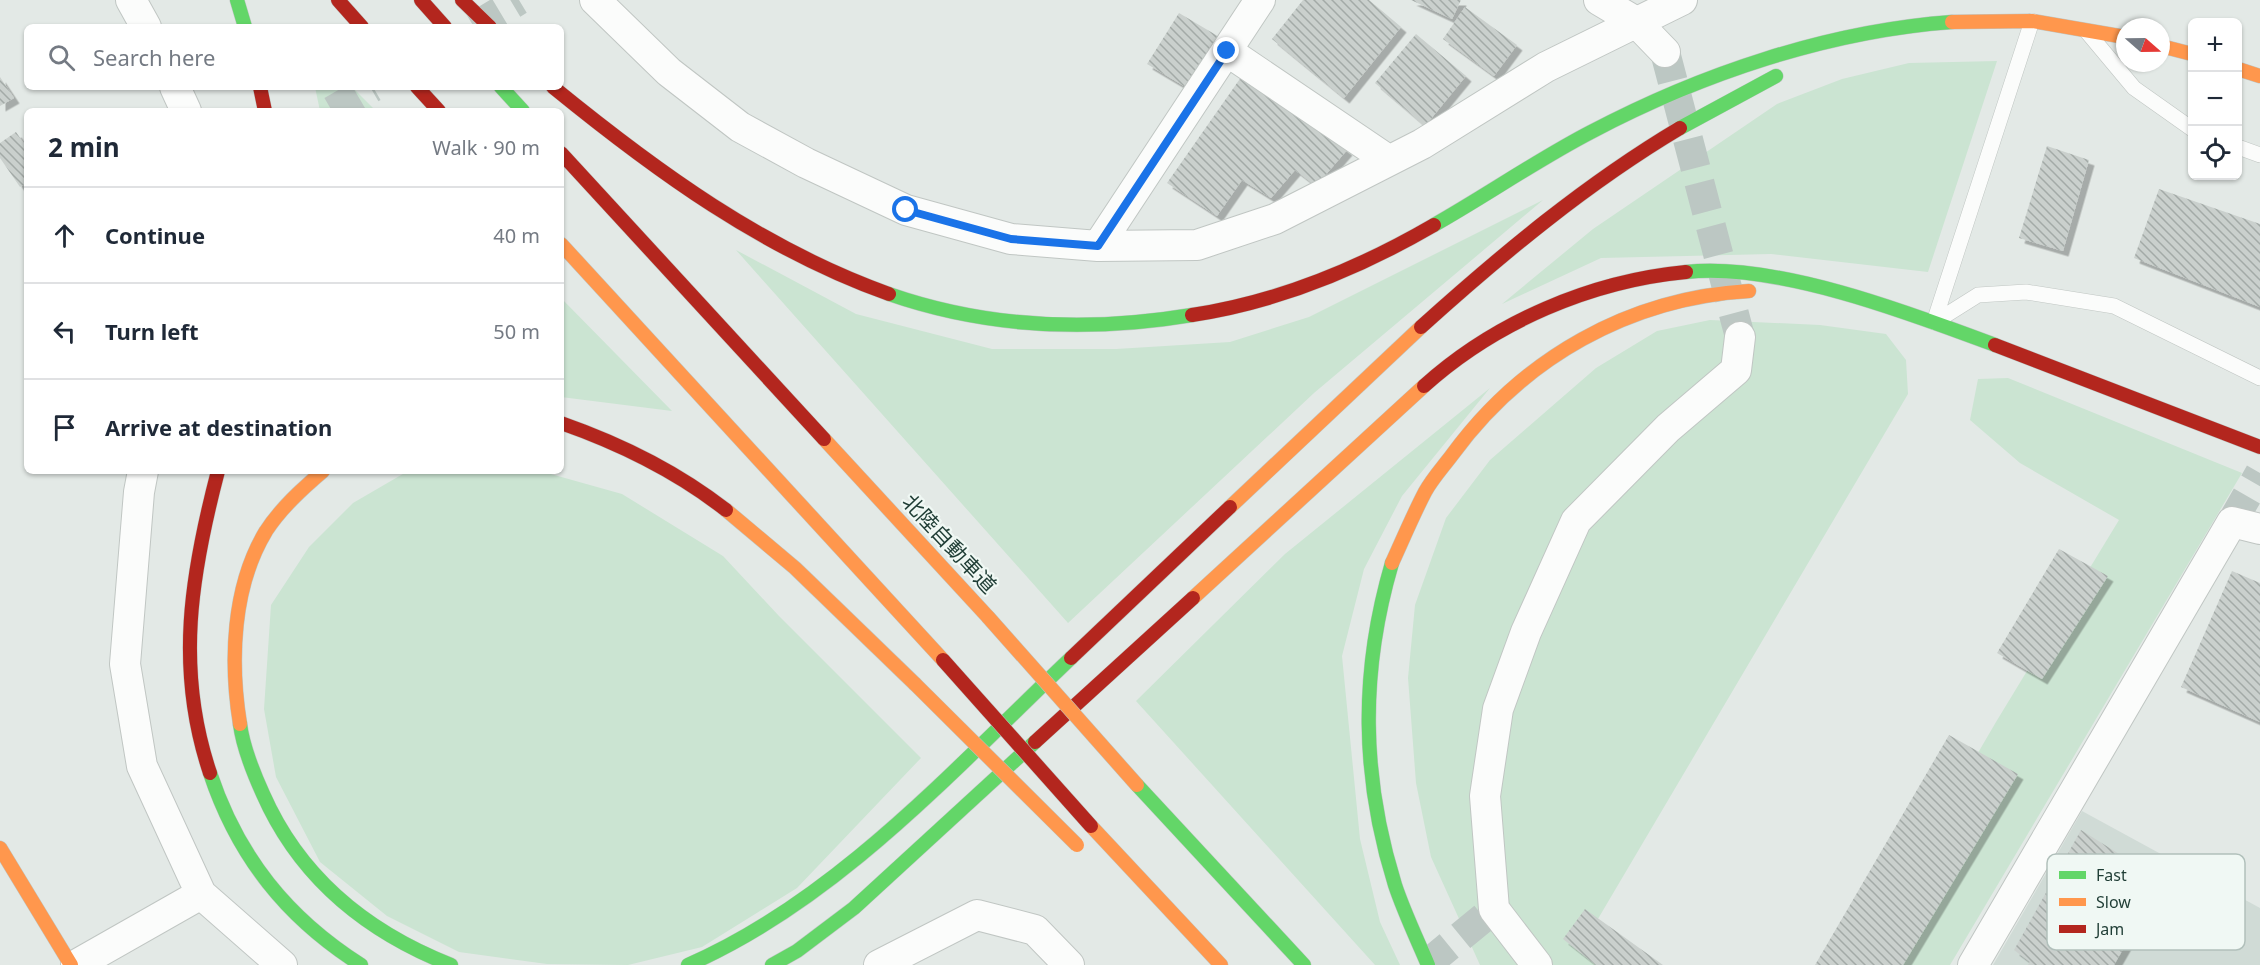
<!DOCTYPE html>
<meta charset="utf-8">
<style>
:root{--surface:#fff;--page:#f6f6f7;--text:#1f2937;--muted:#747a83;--line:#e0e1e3}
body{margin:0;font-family:"Noto Sans","Noto Sans JP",sans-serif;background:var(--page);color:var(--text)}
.controls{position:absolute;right:18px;top:18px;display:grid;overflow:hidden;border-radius:9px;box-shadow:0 2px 4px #0004}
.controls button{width:54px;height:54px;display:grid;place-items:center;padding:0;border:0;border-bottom:2px solid var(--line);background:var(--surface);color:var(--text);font:30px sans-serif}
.compass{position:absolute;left:2116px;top:18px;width:54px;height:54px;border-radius:50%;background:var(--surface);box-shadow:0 2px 4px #0004;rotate:110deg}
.stop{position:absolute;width:18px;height:18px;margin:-14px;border:4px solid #1a73e8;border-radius:50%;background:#fff}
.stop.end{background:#1a73e8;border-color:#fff;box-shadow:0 2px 6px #0008}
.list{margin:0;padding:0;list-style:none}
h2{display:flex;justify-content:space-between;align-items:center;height:78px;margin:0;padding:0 24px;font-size:26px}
h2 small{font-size:20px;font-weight:400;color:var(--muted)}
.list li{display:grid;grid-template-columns:39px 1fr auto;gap:18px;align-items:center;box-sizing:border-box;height:96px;padding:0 24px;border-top:2px solid var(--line)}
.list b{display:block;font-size:22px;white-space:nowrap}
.list em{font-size:20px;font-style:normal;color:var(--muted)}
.icon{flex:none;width:33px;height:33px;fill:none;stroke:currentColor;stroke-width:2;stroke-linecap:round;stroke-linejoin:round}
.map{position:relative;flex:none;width:2260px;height:965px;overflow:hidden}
.search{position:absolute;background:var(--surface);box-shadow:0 2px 4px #0004;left:24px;top:24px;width:540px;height:66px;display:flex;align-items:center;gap:15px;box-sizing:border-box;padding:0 21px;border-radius:9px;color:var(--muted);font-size:22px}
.panel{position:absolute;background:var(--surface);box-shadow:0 2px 4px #0004;left:24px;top:108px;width:540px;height:366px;border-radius:9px}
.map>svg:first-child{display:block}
.built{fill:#d0dbd6}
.green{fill:#cbe4d2}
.building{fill:url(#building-back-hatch);filter:url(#shadow)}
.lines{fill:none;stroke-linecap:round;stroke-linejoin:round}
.street-tunnel{stroke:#bcc7c3;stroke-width:30;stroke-dasharray:30 15;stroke-linecap:butt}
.lane-casing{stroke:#c0c6c3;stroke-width:16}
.street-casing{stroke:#c0c6c3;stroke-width:32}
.fast-casing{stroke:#bec6c3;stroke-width:15}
.slow-casing{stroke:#bec6c3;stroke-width:15}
.jam-casing{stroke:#bec6c3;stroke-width:15}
.lane{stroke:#fbfcfb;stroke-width:15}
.street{stroke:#fbfcfb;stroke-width:30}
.fast{stroke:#63d668;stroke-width:14}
.slow{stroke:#ff974d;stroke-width:14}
.jam{stroke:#b3261e;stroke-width:14}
.slow-bridge-casing{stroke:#bbc5c2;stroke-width:15;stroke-linecap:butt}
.jam-bridge-casing{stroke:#bbc5c2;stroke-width:15;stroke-linecap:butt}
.slow-bridge{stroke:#ff974d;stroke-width:14}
.jam-bridge{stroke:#b3261e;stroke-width:14}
.route{stroke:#1a73e8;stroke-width:8}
.labels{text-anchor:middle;stroke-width:4.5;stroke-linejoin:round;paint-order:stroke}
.street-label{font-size:21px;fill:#1f3d35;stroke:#f0f8f4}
.key{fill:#f0f8f4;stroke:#b1c0bb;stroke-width:1.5}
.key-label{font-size:16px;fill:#1f3d35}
</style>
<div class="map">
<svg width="2260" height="965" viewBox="0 0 2260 965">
<defs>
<pattern id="building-back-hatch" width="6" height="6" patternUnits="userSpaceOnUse" patternTransform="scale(1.5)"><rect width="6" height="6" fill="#cad0cd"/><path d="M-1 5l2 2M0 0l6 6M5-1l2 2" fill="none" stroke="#a3aaa7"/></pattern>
<filter id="shadow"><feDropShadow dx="5.5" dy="5.5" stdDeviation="0" flood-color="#0004"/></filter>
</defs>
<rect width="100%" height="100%" fill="#e3e9e6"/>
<path class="built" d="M2082 811 2260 908V965H1993Z"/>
<path class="green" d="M1997 61 1928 272 1771 254 1601 258 1502 304 1593 229 1777 104 1842 79 1909 63Z
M315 87H352L376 111H320Z
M1543 200 1314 393 1068 623 736 250 856 314 992 349H1116L1230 342 1309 317Z
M561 298 672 411 561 397Z
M1710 320 1820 325 1886 334 1906 360 1908 394 1579 951 1596 965H1480L1431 857 1416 783 1408 678 1415 605 1446 518 1490 460 1596 368 1657 331Z
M2008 378 2242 473 1950 965H1854L1996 722 2119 520 2020 463 1970 420 1978 379Z
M1490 388 1402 496 1364 569 1342 656 1360 839 1380 922 1400 965H1375L1136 701 1285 554Z
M408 471H540L622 494 723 556 779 616 921 758 797 888 702 947 628 965 547 964 459 952 387 916 320 862 276 777 264 709 271 605 309 547 353 503Z"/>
<path class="building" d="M1303 0H1369L1401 27 1344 98 1272 39Z
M1411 0H1461L1452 19Z
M1465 7 1517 45 1494 76 1443 39Z
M1179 13 1221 38 1189 89 1147 64Z
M1416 34 1466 76 1425 126 1375 83Z
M1244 73 1347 150 1316 186 1295 170 1271 198 1242 180 1217 216 1167 183Z
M0 77 14 98 0 106Z
M16 132 27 148V183L20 187 0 158V143Z
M2047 146 2089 160 2063 251 2019 238Z
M2159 189 2260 224V307L2134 258Z
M2059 549 2108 576 2042 679 1997 653Z
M2232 571 2260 583V722L2181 687Z
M1949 735 2018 774 1903 965H1815Z
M2081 830 2162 881 2114 965H2028L2030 962 2014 950Z
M1585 909 1663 965H1596L1563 939Z"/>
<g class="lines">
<path class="street-tunnel" d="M474 27 519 0
M1665 52 1740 337
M332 111 373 87
M2232 522 2260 473
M1426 965 1494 909"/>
<defs>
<path id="lane" d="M2088 33 2134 88 2192 129
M2238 147 2260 155
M1934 322 2032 21
M1935 322 1978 295 2026 292 2114 306 2260 378"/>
<path id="street" d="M131 0 146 27
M595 0 669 72 740 127 806 163 906 210 1011 239 1098 246 1260 0
M1599 0 1636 22 1665 52
M1227 51 1388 160
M175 87 186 111
M1098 246 1197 245 1275 219 1422 144 1546 67 1682 0
M143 471 139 492 125 664 142 766 201 894 282 965
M76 965 201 894
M879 965 977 915 1035 930 1069 965
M1537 965 1494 909 1485 796 1498 709 1526 632 1576 521 1668 428 1736 370 1740 337
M1973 965 2232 522 2260 529"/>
<path id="fast" d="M237 0 245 27
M501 87 523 111
M1680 128 1776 76
M1434 225C1487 195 1537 160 1591 132 1701 74 1828 31 1952 22
M1686 272C1776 262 1910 313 1995 345
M889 294C987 328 1090 332 1192 315
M1392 563C1360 672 1361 776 1395 885 1404 912 1417 939 1428 965
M240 724C243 748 253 772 263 794 300 878 367 932 451 965
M210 773C238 857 287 918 361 965
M1137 785 1304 965
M688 965C837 900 954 769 1071 658
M772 965 797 951 854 908 1035 742"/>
<path id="slow" d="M1952 22 2032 21 2125 37
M2161 46 2192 54
M2238 69 2260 76
M561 244 943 660
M824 439 988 617
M1230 507 1421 327
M726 510 795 568 915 684
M1392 563C1403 539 1413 515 1425 492 1432 479 1443 467 1452 455 1523 358 1629 298 1749 291
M1193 598 1424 386
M240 724C230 662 232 587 266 531 281 508 302 489 323 471
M1091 826 1221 965
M0 848 71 965"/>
<path id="jam" d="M338 0 362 27
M421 0 445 27
M462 0 490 27
M260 87 265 111
M417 87 439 111
M553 87C656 171 763 249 889 294
M561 153 824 439
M1192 315C1278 302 1360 268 1434 225
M1421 327C1502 254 1586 184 1680 128
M1995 345 2260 447
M1424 386C1495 322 1591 281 1686 272
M561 423C621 444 676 471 726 510
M1071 658 1230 507
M1035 742 1193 598
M210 773C175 669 191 574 218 471"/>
</defs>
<use href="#lane" class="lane-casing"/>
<use href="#street" class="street-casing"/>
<use href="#fast" class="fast-casing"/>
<use href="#slow" class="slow-casing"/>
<use href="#jam" class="jam-casing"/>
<use href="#lane" class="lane"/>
<use href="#street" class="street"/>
<use href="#fast" class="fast"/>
<use href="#slow" class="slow"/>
<use href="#jam" class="jam"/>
<defs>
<path id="slow-bridge" d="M988 617 1137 785
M915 684 1077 845"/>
<path id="jam-bridge" d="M943 660 1091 826"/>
</defs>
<use href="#slow-bridge" class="slow-bridge-casing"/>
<use href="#jam-bridge" class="jam-bridge-casing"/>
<use href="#slow-bridge" class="slow-bridge"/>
<use href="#jam-bridge" class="jam-bridge"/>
</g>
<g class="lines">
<path class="route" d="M906 210 1011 239 1098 246 1227 51"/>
</g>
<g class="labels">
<g class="street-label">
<text transform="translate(949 544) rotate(47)" y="7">北陸自動車道</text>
</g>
</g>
<rect x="2047" y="854" width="198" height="96" rx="9" class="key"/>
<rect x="2059" y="871" width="27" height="8" fill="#63d668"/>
<rect x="2059" y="898" width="27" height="8" fill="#ff974d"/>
<rect x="2059" y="925" width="27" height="8" fill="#b3261e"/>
<g class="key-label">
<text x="2096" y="881">Fast</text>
<text x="2096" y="908">Slow</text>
<text x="2096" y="935">Jam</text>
</g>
</svg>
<div class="controls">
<button>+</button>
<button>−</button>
<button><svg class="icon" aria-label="locate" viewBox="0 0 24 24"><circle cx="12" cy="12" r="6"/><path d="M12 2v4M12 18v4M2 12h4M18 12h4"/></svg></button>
</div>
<svg class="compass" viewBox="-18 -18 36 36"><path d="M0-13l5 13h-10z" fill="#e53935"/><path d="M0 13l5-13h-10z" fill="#747a83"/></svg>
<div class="stop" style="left:906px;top:210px"></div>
<div class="stop end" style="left:1227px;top:51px"></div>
<div class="search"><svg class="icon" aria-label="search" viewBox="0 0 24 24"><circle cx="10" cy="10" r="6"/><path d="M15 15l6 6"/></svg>Search here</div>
<section class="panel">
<h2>2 min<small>Walk · 90 m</small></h2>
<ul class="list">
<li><svg class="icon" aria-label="ahead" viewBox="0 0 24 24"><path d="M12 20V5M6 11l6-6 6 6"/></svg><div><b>Continue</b></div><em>40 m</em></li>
<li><svg class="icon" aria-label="left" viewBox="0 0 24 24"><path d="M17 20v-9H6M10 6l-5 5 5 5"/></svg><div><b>Turn left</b></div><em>50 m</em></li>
<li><svg class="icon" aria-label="arrive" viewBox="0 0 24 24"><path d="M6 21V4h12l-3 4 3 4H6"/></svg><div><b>Arrive at destination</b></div></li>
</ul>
</section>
</div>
